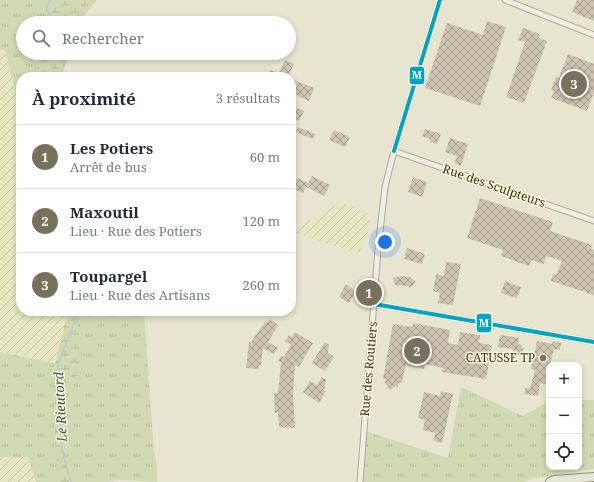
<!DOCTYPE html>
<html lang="fr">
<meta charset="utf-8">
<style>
:root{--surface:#fff;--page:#f6f6f7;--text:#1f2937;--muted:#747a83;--line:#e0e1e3;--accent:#78725d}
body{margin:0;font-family:"Noto Serif",serif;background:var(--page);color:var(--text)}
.controls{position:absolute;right:12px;bottom:12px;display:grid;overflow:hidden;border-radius:8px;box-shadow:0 2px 6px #0003}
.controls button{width:36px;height:36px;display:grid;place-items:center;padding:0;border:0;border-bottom:1px solid var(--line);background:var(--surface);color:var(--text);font:20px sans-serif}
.you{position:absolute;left:385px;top:242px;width:14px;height:14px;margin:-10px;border:3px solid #fff;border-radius:50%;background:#1a73e8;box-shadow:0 0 0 6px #1a73e833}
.badge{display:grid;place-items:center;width:26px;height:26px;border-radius:50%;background:var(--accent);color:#fff;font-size:13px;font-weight:700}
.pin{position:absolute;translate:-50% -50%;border:2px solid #fff;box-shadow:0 1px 4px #0006}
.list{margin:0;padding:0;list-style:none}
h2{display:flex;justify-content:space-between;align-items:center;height:52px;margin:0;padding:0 16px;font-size:17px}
h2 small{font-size:13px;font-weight:400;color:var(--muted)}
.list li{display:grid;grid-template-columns:26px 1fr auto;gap:12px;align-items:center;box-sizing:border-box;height:64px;padding:0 16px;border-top:1px solid var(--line)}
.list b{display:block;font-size:15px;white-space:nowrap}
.list p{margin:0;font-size:13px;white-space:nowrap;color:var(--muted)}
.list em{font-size:13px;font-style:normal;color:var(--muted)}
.icon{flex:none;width:22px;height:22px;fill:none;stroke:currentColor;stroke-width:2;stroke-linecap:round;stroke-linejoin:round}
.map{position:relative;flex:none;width:594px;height:482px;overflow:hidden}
.search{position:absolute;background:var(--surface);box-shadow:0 2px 6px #0003;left:16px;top:16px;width:280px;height:44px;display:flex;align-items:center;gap:10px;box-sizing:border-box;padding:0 14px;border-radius:22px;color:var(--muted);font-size:15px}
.panel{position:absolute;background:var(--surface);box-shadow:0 2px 6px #0003;left:16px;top:72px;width:280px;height:244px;border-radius:16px}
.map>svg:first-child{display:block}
.farmland{fill:url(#farmland-furrows)}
.grass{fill:url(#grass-tufts)}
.wetland{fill:url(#wetland-marsh)}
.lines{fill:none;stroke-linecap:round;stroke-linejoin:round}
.stream{stroke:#bbcfc6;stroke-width:2}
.building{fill:url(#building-cross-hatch)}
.street-casing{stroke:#ada998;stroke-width:7}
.primary-casing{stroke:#928e7f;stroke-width:10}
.street{stroke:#efeee2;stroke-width:5}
.primary{stroke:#e7e5d3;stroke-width:8}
.bus-1-casing{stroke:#f8f5d6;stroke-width:7}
.bus-1{stroke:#03a3c5;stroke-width:4}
.poi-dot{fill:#78725d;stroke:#f8f5d6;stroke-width:1.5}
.labels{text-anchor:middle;stroke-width:3;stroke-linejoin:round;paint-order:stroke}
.street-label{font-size:12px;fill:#3d341f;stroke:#f8f5d6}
.poi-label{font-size:12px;fill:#3d341f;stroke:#f8f5d6;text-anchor:end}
.water-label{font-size:13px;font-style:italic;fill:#2d575e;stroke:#f8f5d6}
.line-badge{stroke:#f8f5d6;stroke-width:1.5}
.badge-label{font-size:11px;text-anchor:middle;font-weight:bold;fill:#fff}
</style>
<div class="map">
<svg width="594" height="482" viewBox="0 0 594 482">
<defs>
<pattern id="farmland-furrows" width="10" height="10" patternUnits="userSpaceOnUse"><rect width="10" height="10" fill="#e6e6c0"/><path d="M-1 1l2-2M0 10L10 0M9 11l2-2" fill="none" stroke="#c6c6a5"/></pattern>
<pattern id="grass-tufts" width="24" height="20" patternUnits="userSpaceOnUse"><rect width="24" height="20" fill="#d1d9b2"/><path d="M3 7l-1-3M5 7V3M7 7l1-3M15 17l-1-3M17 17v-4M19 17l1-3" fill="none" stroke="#b4bb99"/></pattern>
<pattern id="wetland-marsh" width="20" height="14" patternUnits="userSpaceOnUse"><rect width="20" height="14" fill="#d1d9b2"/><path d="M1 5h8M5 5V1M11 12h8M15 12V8" fill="none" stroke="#b4bb99"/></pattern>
<pattern id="building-cross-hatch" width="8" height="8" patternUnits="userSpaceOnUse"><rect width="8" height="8" fill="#ccc4b0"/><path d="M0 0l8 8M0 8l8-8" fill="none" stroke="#a7a08f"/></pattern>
</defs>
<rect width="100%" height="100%" fill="#e7e5d0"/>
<path class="farmland" d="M0 48 5 51 21 112V311H71L58 364 0 352Z
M339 202 367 213 370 226 359 254 291 231 330 209Z
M0 457H28L36 482H0Z"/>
<path class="grass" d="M0 0H97L78 23H23V53H70L61 77H21V112L5 51 0 48Z
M71 311H144L154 452 156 459 157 482 120 480 108 482H36L28 457H0V352L58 364Z
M461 387 523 416 549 401V467H579V400H594V469L534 478 523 482H362L365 431 448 458Z"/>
<path class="wetland" d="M48 0H91L74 23H44Z
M38 53H65L61 77H33Z
M68 311H84L78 325 82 348 86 359 80 373 66 384 62 402V449L71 482H61L55 450V366Z"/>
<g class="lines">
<path class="stream" d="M50 0 46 8 55 23
M60 77 68 53
M71 482 63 454 60 439 61 415 58 364 79 311"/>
</g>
<path class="building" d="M577 0H594V21L572 12Z
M487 21 506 27 480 106 425 88 447 23 483 35Z
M523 28 540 34 539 38 547 41 524 103 506 97 525 42 518 40Z
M568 54 594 64V92L587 111 551 98 554 91 551 90 556 77 559 78Z
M285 60 294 64 288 77H267L270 70 279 73Z
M291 79 314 88 309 101 291 93Z
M293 106 304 111 299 121 291 117V111Z
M298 127 315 134 313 139 295 132Z
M425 129 441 134 437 144 430 142V139L422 136Z
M334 130 350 137 345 147 329 140Z
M450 138 468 144 461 166 454 163 457 156 445 152Z
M291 175 308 183 312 176 330 185 324 196 306 187 303 193 291 188Z
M413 177 427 182 422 197 408 192Z
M480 198 553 222 550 231 592 245 591 249 594 250V295L551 281 553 274 556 275 562 261 546 256 544 264 531 260 529 266 501 256 503 250 467 238Z
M407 248 425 254 422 264 404 259Z
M446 262 461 264 453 305 438 303 440 293 433 291 436 274 444 276Z
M401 276 410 277 416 282 410 288 408 286 399 285 396 286 393 278Z
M505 281 521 287 517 298 501 293Z
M346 284 356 292 349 303 339 297Z
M269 319 278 325 268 342 278 348 274 354 263 348 261 365H259V369L246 368 249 342H251L265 322 267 323Z
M413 323 450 330 448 343 458 345 460 332 480 335 479 343 492 345 486 379 442 372 443 368 425 364 424 369 406 365 402 382 398 384V387L395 386 390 390 385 383 386 379H383L393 324 412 327Z
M295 332 313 343 299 367 295 365 293 393 295 428 279 427 278 412 275 413 274 393H278L281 362 278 361 281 356 284 357 291 345 285 341 289 335 292 337Z
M500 335 519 338 518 344 522 345 521 348H524L523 353 520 355 516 354 512 349 498 347Z
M537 341 552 344 553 341 561 343 560 350 554 349 550 365H549L547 384 540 383 538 396 524 394 525 388H530L532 381 535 370 531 369Z
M325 342 329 345 328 353 334 357 325 371 312 363Z
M322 377 326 380 324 390 326 391 319 403 303 392 310 381 317 385Z
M441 391 453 394 442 443 433 441 435 433 423 430 425 420 418 418 424 392 440 396Z"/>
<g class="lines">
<defs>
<path id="street" d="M505 0 594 35
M394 151 594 221
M374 304 594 342
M360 482 378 249 385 187 394 151 440 0"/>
<path id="primary" d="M550 482 554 480 594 477"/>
</defs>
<use href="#street" class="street-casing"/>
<use href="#primary" class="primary-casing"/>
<use href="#street" class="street"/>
<use href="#primary" class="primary"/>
<defs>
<path id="bus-1" d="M394 151 440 0
M374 304 594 342"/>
</defs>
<use href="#bus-1" class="bus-1-casing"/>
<use href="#bus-1" class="bus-1"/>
</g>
<circle class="poi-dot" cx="543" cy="358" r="4"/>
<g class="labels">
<g class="street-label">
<text transform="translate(494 186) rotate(19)" y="4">Rue des Sculpteurs</text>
<text transform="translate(369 369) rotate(-85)" y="4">Rue des Routiers</text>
</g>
<g class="poi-label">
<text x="535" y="362">CATUSSE TP</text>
</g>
<g class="water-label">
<text transform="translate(60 407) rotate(-93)" y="5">Le Rieutord</text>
</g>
</g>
<g class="line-badge">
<rect x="409" y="66" width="16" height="19" rx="4" fill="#03a3c5"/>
<rect x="476" y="313" width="16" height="20" rx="4" fill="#03a3c5"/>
</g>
<g class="badge-label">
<text x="417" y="79">M</text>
<text x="484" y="327">M</text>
</g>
</svg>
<div class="controls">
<button>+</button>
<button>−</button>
<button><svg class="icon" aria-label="locate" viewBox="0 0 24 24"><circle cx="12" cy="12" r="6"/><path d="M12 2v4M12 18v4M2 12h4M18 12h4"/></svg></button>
</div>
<div class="you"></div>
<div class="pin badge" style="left:369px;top:293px">1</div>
<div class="pin badge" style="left:417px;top:351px">2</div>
<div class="pin badge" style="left:574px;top:84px">3</div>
<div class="search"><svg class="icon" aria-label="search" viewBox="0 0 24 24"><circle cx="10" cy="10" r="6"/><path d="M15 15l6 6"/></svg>Rechercher</div>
<section class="panel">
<h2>À proximité<small>3 résultats</small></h2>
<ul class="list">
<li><span class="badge">1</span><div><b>Les Potiers</b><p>Arrêt de bus</p></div><em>60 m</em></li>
<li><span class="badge">2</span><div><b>Maxoutil</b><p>Lieu · Rue des Potiers</p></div><em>120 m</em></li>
<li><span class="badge">3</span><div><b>Toupargel</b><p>Lieu · Rue des Artisans</p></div><em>260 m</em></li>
</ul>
</section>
</div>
